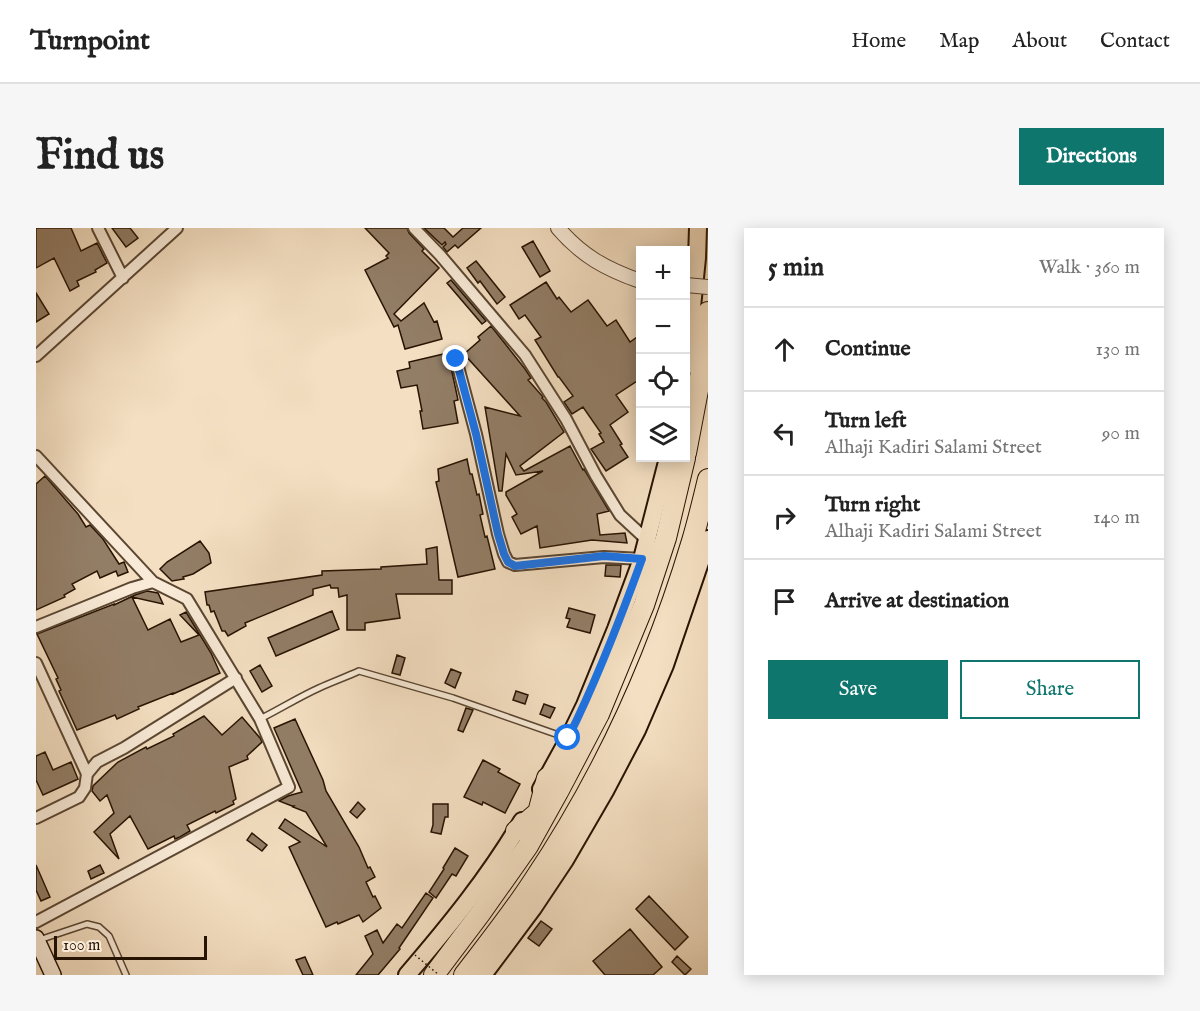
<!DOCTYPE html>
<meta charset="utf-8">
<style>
:root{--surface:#fff;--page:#f6f6f6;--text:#222;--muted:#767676;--line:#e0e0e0;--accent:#0f766e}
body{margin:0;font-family:"IM FELL English",serif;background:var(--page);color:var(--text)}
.controls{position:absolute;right:18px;top:18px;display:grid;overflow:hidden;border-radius:0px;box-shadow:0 3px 15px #0003}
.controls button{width:54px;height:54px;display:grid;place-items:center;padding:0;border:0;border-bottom:2px solid var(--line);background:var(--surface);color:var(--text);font:30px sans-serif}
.scale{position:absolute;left:18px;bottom:15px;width:153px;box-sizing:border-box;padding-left:6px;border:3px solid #271302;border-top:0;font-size:16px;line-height:21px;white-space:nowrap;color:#271302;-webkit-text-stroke:4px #f8ead7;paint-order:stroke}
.stop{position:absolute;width:18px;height:18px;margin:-14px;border:4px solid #1a73e8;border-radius:50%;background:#fff}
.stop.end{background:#1a73e8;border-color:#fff;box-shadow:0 2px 6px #0008}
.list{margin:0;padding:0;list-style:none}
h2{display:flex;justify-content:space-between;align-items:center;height:78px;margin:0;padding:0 24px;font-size:26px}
h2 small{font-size:20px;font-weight:400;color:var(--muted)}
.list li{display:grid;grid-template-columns:39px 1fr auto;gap:18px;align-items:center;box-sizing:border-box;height:84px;padding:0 24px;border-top:2px solid var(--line)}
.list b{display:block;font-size:22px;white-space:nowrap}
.list p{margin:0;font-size:20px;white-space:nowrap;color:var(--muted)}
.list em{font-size:20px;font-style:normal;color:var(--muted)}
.actions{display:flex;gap:12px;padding:18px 24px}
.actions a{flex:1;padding:14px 0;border:2px solid var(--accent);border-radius:0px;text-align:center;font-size:21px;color:var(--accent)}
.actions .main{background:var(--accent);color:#fff}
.icon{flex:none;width:33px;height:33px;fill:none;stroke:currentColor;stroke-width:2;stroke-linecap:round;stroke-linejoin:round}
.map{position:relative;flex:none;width:672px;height:747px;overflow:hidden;border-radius:0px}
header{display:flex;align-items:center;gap:36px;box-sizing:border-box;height:84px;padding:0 30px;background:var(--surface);border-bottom:2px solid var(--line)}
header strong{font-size:28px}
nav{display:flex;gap:33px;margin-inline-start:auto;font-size:21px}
.intro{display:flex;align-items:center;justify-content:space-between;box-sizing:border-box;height:144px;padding:0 36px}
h1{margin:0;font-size:42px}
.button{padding:15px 27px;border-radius:0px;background:var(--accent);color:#fff;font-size:21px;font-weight:700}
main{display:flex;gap:36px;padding:0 36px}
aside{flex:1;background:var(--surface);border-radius:0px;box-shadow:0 3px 15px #0003}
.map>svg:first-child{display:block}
.building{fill:#927d66;stroke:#271302;stroke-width:1.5}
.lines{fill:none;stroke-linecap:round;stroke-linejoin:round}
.service-casing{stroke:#5a4632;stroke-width:8}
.minor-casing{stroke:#5a4632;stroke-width:14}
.tertiary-casing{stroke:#5a4632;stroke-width:16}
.secondary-casing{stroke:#271302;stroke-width:18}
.primary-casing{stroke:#271302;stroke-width:20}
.motorway-casing{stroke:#271302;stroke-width:22}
.service{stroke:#f8ead7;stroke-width:5}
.minor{stroke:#f8ead7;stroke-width:10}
.tertiary{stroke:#f8ead7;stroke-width:14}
.secondary{stroke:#f8ead7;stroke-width:15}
.primary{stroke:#f4dfc2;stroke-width:16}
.motorway{stroke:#f4dfc2;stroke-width:20}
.tertiary-bridge-casing{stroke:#5a4632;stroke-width:16;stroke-linecap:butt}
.path-bridge{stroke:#271302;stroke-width:1.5;stroke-dasharray:1.5 3;stroke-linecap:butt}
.tertiary-bridge{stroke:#f8ead7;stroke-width:14}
.route{stroke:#1a73e8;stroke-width:8}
</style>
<header>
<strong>Turnpoint</strong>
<nav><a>Home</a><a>Map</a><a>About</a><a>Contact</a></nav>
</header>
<div class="intro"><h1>Find us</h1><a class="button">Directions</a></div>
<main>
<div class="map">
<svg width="672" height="747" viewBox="0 0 672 747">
<rect width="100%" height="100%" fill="#f4dfc2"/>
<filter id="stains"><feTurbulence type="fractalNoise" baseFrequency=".00333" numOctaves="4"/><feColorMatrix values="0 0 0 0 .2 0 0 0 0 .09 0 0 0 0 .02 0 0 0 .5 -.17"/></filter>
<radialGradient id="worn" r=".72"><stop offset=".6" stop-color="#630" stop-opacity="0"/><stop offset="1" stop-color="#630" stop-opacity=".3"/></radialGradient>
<path class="building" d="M0 0H35L45 23 61 15 71 35 59 42 60 44 41 53 43 58 34 63 18 30 0 40Z
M76 0H94L102 10 90 19Z
M329 0H371L373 5 388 21 386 23 403 40 358 86 365 93 388 75 398 94 401 93 406 111 369 121 362 97 358 99 329 42 352 30 350 28 353 25Z
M388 0H408L417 9 427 0H445L422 20 419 17 411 24 407 19 410 16 409 14 406 17Z
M497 13 514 43 504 49 486 19Z
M440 33 469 69 461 76 444 53 442 55 431 40Z
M415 52 450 93 446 96 411 55Z
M510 54 521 71 523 69 535 84 552 72 571 98 580 92 594 114 604 107V151L580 167 592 184 574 197 586 216 584 217 592 229 570 243 555 221 568 214 563 206 565 205 547 179 536 186 528 174 537 168 523 149H522L499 112 505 109 489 87 483 91 474 77Z
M0 65 13 86 0 94Z
M455 98 489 141 495 150 492 152 507 169 506 170 510 174 528 204 484 238 488 243 534 218 547 242 548 241 573 283 561 286 564 307 589 305 591 315 556 312 504 320 501 298 485 306 476 289 481 286 470 267V264L507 243 480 247 470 226 466 263H463L449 179 484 188 428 126 444 112 442 109Z
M412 125 422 172 418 173 422 195 387 201 384 183H386L381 157 365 160 361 143 374 140 373 134Z
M431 231 434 246H436L441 267 443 266 447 286 444 287 449 309 451 308 459 341 422 349 400 254 403 253 402 241Z
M9 248 42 286 50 299 54 297 67 311 83 336 88 334 92 344 82 348 80 343 64 350 61 343 36 356 39 361 28 367 29 369 0 382V256Z
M164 313 173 325 175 335 157 346 147 349 148 351 136 353 124 341 131 334Z
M401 319 403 352H416V366H360L364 390 329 395V402H311V367L303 369 302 360H295L294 357 277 361V367L209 395 210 398 192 408 189 403H186L178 383 175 384 173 377H171L169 364 286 347V343L345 341V339L391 336 390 321Z
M570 337H585L584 349 569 348Z
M111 363 122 365 127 376 96 369 112 402 134 391 145 414 163 407 144 387 150 384 175 425 184 445 137 466V465L102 479 103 481 81 491 79 487 41 502 23 463 25 462 20 451 22 450 1 406 78 376V377L99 367Z
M533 380 559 387 554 405 531 399 534 391 530 390Z
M296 383 303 401 240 428 232 410Z
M361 427 369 430 364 447 356 445Z
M224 437 236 458 226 464 214 443Z
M415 441 425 445 419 460 409 455Z
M480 463 492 467 489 476 477 472Z
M508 476 519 480 514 490 504 486Z
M430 480 437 482 427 504 422 502Z
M168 488 186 507 206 489 224 510 226 514 211 528 212 531 193 539 200 571 197 573 198 576 180 585 179 583 151 597 154 603 144 609 139 611 138 608 112 621 94 588 74 606 83 631 58 604 78 585 71 567 64 573 56 563 57 558 82 534 110 519 111 521 138 508 137 506Z
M259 491 287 552 290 563 323 619 332 640 334 639 339 649 330 654 337 669 339 668 345 680 327 694 323 687 302 696 301 694 290 699 253 619 264 614 243 600 249 591 291 619 270 584 257 579 258 578H256L243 573 252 568 266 564 238 500Z
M9 524 17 542 35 534 42 551 7 567 0 552V528Z
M447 532 464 541 462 544 484 556 469 585 447 574 446 577 428 569Z
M322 574 329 581 321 590 314 584Z
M397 576H412V589H409L405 606 395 604 397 597Z
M216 605 231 617 226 623 211 612Z
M419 620 432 628 420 648 416 646 400 670 393 664 408 641 407 640Z
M0 637 14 669 5 673 0 662Z
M64 637 68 645 55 651 52 643Z
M390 665 397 670 363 720 364 721 342 747H320L337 726 329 708 341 702 347 715 361 696 366 700Z
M613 668 652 709 639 722 600 681Z
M505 693 516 701 503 718 492 710Z
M594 701 626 739 617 747H569L557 733Z
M641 728 655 741 649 747 636 734Z
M269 729 277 747H267L260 732Z"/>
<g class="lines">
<defs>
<path id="service" d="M224 491C244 481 263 469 283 460 296 454 310 449 323 443L417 470 531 510
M3 712 51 696 63 699 73 708 90 747"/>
<path id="minor" d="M62 0 87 50
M378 0 404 27 489 127 530 191 560 248 584 287 611 312
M0 128 141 0
M420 131 440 206 462 306 468 326 472 334 479 337 568 329 606 331
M0 228 117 354
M0 399 96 360 117 354 151 371 224 491 253 559 0 694
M0 435 51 546
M0 590 43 569 49 560 51 546 61 534 88 520 200 450"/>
<path id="tertiary" d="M522 0C546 28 570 41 604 53"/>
<path id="secondary" d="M0 710 17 747"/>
<path id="primary" d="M650 138 661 30 662 0
M505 561 533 510 549 477 580 401 606 331 632 230
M371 747C413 698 453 649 486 593
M447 747 497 680 529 632 569 563 601 502 629 437 672 311"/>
<path id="motorway" d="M650 225 663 157 672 84
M502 585 511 550
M480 603 508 579
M398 747 444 686 492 618 522 564 563 486 608 377 630 310 649 230
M428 747C451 717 475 687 496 655 566 551 620 433 656 313 662 293 667 272 672 251"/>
</defs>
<use href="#service" class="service-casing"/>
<use href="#minor" class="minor-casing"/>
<use href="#tertiary" class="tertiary-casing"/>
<use href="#secondary" class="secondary-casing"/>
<use href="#primary" class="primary-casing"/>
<use href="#motorway" class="motorway-casing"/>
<use href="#service" class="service"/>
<use href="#minor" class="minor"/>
<use href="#tertiary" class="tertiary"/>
<use href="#secondary" class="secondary"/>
<use href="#primary" class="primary"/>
<use href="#motorway" class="motorway"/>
<defs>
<path id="tertiary-bridge" d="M650 57 672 59"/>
</defs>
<use href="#tertiary-bridge" class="tertiary-bridge-casing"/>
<path class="path-bridge" d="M379 727 403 747"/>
<use href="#tertiary-bridge" class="tertiary-bridge"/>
</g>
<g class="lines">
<path class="route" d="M420 131 440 206 462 306 468 326 472 334 479 338 568 328 606 331C584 392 561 452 532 510"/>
</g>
<rect width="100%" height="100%" filter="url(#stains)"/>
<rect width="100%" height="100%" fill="url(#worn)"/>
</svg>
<div class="controls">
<button>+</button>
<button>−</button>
<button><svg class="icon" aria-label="locate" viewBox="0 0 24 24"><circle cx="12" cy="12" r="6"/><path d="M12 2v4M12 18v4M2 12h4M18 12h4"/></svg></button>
<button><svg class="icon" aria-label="layers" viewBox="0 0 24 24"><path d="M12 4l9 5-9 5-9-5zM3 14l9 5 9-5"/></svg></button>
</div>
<div class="scale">100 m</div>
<div class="stop" style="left:532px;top:510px"></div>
<div class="stop end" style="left:420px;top:131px"></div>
</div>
<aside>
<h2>5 min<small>Walk · 360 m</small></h2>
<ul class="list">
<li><svg class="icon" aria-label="ahead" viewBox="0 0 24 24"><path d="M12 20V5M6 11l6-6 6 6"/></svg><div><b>Continue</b></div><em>130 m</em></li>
<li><svg class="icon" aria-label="left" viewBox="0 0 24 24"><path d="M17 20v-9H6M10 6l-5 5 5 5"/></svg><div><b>Turn left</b><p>Alhaji Kadiri Salami Street</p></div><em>90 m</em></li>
<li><svg class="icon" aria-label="right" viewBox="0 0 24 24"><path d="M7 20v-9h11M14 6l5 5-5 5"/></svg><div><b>Turn right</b><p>Alhaji Kadiri Salami Street</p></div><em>140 m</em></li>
<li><svg class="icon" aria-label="arrive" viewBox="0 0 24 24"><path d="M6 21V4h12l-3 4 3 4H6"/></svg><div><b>Arrive at destination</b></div></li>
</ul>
<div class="actions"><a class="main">Save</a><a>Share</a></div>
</aside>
</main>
